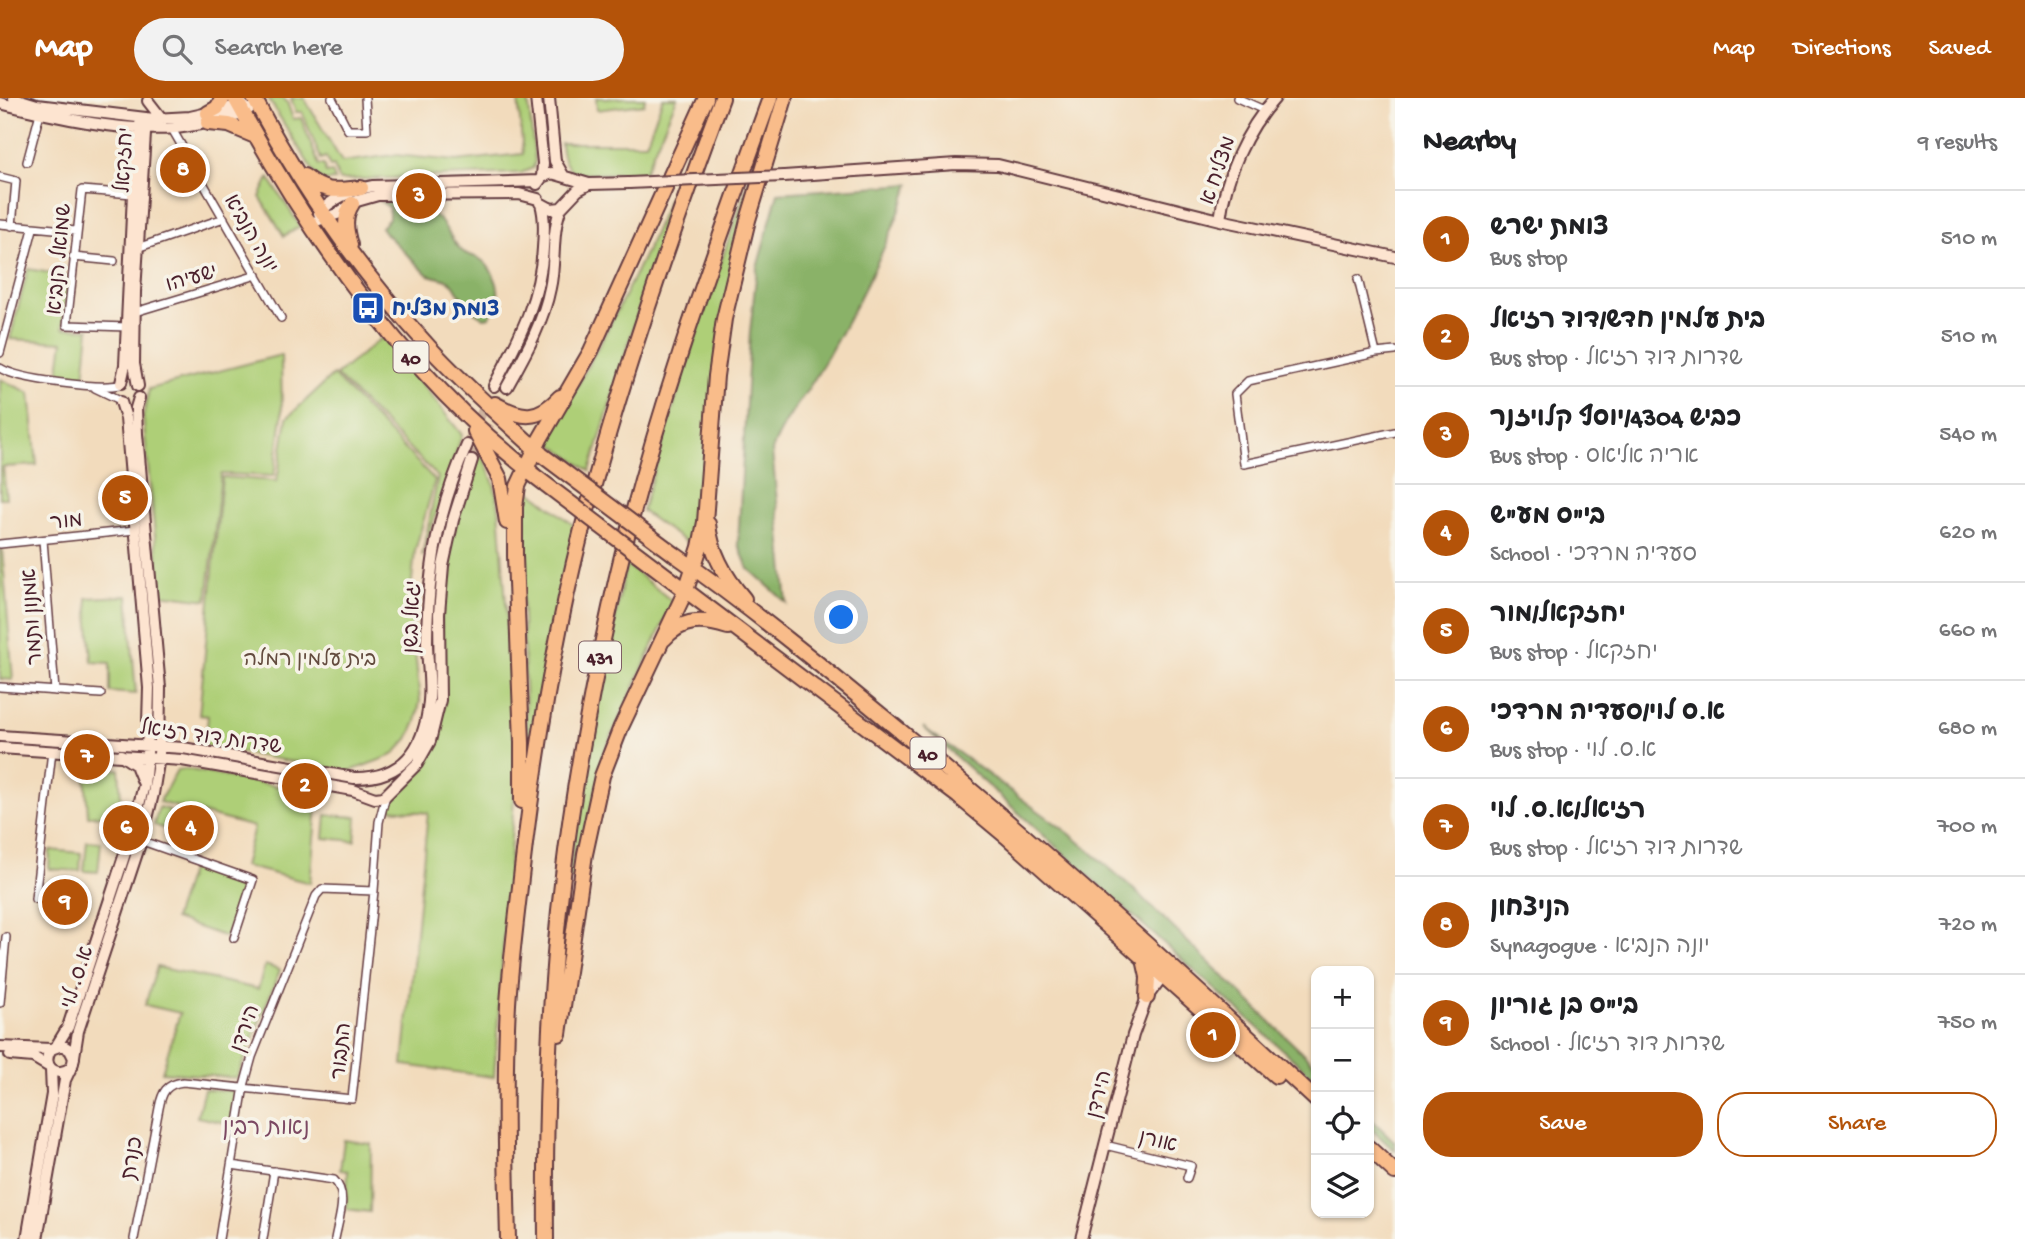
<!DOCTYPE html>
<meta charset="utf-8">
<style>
:root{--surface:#fff;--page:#f2f2f2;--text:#202124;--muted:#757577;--line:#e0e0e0;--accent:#b45309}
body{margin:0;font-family:"Gochi Hand","Playpen Sans Hebrew",sans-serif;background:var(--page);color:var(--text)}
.controls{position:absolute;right:21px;bottom:21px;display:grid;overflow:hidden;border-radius:14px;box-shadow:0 2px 5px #0004}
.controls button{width:63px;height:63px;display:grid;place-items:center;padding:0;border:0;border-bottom:2px solid var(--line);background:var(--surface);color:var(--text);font:35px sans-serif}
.you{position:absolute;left:842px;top:520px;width:24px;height:24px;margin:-18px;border:5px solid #fff;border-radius:50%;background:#1a73e8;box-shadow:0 0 0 10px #1a73e833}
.badge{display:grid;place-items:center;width:46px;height:46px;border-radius:50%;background:var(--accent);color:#fff;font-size:23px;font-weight:700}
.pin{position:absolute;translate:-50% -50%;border:4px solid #fff;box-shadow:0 2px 7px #0006}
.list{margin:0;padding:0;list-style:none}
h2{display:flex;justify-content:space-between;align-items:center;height:91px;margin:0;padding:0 28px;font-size:30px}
h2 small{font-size:23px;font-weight:400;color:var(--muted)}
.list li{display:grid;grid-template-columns:46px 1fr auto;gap:21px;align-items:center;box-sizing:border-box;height:98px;padding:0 28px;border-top:2px solid var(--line)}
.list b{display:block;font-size:26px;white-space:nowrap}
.list p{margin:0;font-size:23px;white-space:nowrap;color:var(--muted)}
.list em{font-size:23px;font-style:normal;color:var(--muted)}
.actions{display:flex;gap:14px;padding:21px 28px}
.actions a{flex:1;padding:16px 0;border:2px solid var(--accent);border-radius:28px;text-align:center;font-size:24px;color:var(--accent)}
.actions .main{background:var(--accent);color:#fff}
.icon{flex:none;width:38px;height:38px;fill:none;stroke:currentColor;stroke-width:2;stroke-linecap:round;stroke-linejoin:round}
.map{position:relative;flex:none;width:1395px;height:1141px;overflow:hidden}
header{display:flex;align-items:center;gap:42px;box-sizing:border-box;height:98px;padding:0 35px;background:var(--accent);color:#fff}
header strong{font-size:33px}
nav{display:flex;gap:38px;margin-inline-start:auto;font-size:24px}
.search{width:490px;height:63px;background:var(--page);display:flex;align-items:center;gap:18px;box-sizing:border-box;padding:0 24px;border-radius:38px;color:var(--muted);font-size:26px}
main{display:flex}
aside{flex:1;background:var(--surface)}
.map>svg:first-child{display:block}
.green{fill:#aecf77;stroke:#7c7751;stroke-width:2}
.forest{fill:#8ab268;stroke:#6a684a;stroke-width:2}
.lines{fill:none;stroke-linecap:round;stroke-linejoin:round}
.secondary-tunnel{stroke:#d0b59f;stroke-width:10;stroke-dasharray:10 5;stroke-linecap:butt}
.street-casing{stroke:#633b41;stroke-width:10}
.secondary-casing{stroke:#633b41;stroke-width:14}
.highway-casing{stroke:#633b41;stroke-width:18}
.street{stroke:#fff;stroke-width:7}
.secondary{stroke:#fde4d0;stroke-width:10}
.highway{stroke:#f9bc8a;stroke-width:14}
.secondary-bridge-casing{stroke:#633b41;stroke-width:14;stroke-linecap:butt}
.highway-bridge-casing{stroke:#633b41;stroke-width:18;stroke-linecap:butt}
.secondary-bridge{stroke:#fde4d0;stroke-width:10}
.highway-bridge{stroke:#f9bc8a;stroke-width:14}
.labels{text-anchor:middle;stroke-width:7;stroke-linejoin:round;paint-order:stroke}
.shield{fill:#f7f3e8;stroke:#7e5f64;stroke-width:2}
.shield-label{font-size:19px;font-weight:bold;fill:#4a1f2b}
.street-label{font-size:21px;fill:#4a1f2b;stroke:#f7f3e8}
.transit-label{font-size:21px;font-weight:bold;fill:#164399;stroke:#f7f3e8;text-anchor:start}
.park-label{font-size:21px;fill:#634b3e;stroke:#f7f3e8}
.neighbourhood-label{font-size:23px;fill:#7c4963;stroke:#f7f3e8}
</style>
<header>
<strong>Map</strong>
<div class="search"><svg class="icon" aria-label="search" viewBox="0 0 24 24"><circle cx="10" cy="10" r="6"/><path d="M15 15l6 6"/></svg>Search here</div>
<nav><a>Map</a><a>Directions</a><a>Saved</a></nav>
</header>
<main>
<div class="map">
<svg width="1395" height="1141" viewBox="0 0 1395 1141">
<rect width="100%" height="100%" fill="#f7f3e8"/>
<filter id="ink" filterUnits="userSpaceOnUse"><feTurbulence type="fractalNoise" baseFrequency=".0143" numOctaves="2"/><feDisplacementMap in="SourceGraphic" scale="14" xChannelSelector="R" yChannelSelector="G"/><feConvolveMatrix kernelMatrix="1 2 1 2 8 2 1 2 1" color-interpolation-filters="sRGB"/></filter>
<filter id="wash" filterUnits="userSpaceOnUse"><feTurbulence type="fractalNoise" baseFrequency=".00686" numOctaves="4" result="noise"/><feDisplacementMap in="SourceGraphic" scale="28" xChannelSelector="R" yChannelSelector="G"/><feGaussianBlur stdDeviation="1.57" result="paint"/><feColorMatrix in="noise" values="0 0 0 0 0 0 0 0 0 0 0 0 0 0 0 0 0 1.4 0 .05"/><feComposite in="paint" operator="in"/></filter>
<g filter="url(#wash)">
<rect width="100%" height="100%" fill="#f2dbbc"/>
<path class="green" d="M268 0H283L287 4 293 21 301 20 319 67H324L326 75 332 74 335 82 324 83 317 79Z
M291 0H304L342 64 395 57 456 63 523 56 518 0H528L535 64 533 70 521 75 339 82 334 68 330 69 326 59 321 61 302 14H296Z
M596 0H645L644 6 597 12Z
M663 0H677L644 75 578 76C565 70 562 60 561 45H646Z
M711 0H718L645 191 590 373 548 343 614 219 647 152Z
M762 45 765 49 742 127 694 450 642 413 692 248Z
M269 80 300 128 284 138 260 99Z
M28 171 68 178 63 230 89 231 84 281 58 278 63 244 10 241Z
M384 238 462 337 422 458 438 379 336 277Z
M281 257 282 319 274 378 221 376 207 502 161 496 143 319 149 291Z
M333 277 435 382 415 453 410 502 420 603 416 624 408 641 393 657 348 674 205 648 208 618 199 617 222 379 277 383 287 320Z
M0 281 30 295 37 367 3 369 6 400H0Z
M481 353 494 386 499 410 517 658 494 979 403 967 428 715 389 711C391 704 393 697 396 691 409 664 438 646 443 614 447 589 441 565 441 540 440 478 456 410 481 353Z
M525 389 576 429 534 649 527 653 520 420Z
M0 450H2L13 582 0 581Z
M626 466 673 504 605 652 576 782 568 779 585 671Z
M128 498 136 596 110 594V565L92 564 87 500Z
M119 671 122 716 88 718 85 673Z
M186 671 318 696 310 785 244 768 254 729 159 704 177 672Z
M159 709 170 712 165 731 154 727Z
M326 717 357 719 355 743 324 740Z
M87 743 101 744 98 774 84 773Z
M50 752 81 755 80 773 49 771Z
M191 770 243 787 226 839 174 821Z
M265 867 280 872 237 980 162 974 180 915 145 907 157 869 258 891Z
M204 991 237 993 231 1026 197 1019Z
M344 1042 371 1046 370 1114 346 1111 348 1073 340 1072Z"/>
<path class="forest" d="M910 86C887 151 853 215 818 275 803 301 782 324 772 353L787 505 748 470 738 446 750 234 757 170 778 95Z
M421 102 417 105C425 113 435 115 442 125 449 134 452 143 461 152 467 158 473 157 480 161 490 167 500 186 498 198 497 205 492 212 490 219L484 220 467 209 454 187 448 182 428 177 386 136 381 129 389 121V109L381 104Z
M923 629 1070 736 1129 787 1316 968V982Z
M1369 1019 1395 1044V1053L1369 1029Z"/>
</g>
<g filter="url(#ink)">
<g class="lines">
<path class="secondary-tunnel" d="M467 347 494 288
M472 362 507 289"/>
<defs>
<path id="street" d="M332 0 348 32H367L365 0
M1237 0 1264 12
M172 31 281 220
M27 64 40 15
M0 79 16 83 12 128
M0 126 76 133
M137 150 224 120
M73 159 114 163
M1358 181 1376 255
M135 214 257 177
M127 229 67 227 82 92 133 96
M1395 253 1376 255 1248 283 1235 296 1244 366 1395 334
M0 255 33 131
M0 270C19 282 97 291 119 287
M95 290 118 301
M43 442 55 593
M0 446 135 432
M0 589 101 596
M131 739 253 782 234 840
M35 801 52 653
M0 905 6 839
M1105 1047 1191 1068 1187 1080
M231 1067 334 1082C349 1096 338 1123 335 1141
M134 1141 159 1010C162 994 166 986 183 984L352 1001 374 793 379 724 386 697
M219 1141 244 988 252 959 316 798 322 791 374 793
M263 1141 274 1073"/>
<path id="secondary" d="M14 0 37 7 154 21 190 19 243 7
M536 0 543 65 542 79
M549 0 555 63 563 77
M148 3 162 21
M0 5C50 18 124 35 175 30 198 28 221 21 243 16L249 11
M784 78 956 66 998 67 1220 122 1395 159
M537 86 542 79 552 75 589 86 629 85
M540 105 551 111 561 110 578 92 589 86
M319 115C333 100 352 92 373 88L539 83
M1220 122C1225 79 1246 32 1275 0
M310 125 337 116 357 103 378 97 519 96 538 101
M121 285 125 267 135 53 137 30 146 20
M138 288 134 266 135 194 146 20
M494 288C518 242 540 203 543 150 544 135 545 120 541 106
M507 289C524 258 543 226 550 190 556 164 551 134 561 110
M0 638 183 650 354 680C403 681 425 650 429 603 431 583 427 564 427 544 427 519 429 494 432 470 437 428 450 385 467 347
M0 650 182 662 353 692 375 700 384 699 417 666 430 643 440 602 439 516 443 468 453 422 472 362
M121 657 136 667 143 684
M57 947 68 929 132 734 144 687 147 658 149 590 126 320 121 304
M0 949 51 951
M10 957 33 959 48 968
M72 969C56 982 40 967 51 951L62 947 70 952 74 960
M27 1141 52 996 51 972
M37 1141 65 982 73 965 78 933 143 737 153 696 159 659 160 590 137 336 136 310 139 300
M1081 1141 1133 937 1147 899 1167 872"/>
<path id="highway" d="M235 0C310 139 406 277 532 375
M254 0C301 89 361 175 429 249 464 287 503 321 541 356
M208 15 217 10 223 0
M208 25 229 27 255 38
M304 78C325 95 334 93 361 90
M350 147C346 133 343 119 352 106
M495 306C522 321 538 323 560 299
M475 333 500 381 507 424
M708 426C711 455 725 479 744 501
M674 456C748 508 818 565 887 622 1035 743 1177 872 1316 1002
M668 479 958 698 1006 738 1276 978
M664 541C683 520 703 521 728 529
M522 703V645L515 458V409L518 388 540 341 591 253 706 0
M1144 861 1148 879 1147 899
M559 936 585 756 602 678 621 629 686 492 700 449 705 424 716 278 724 221 748 122 785 0
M1369 1050 1395 1074
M508 1141C506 1063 504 984 508 906 511 861 517 816 522 771 537 643 558 515 593 390 629 258 674 128 722 0
M546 1141C545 1020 548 898 563 777 574 686 591 594 611 505 649 332 710 165 770 0"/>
</defs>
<use href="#street" class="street-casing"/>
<use href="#secondary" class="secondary-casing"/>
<use href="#highway" class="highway-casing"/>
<use href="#street" class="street"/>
<use href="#secondary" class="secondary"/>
<use href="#highway" class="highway"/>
<defs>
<path id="secondary-bridge" d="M629 85 784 78"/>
<path id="highway-bridge" d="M542 357 674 456
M532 376 668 479"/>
</defs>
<use href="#secondary-bridge" class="secondary-bridge-casing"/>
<use href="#highway-bridge" class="highway-bridge-casing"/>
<use href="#secondary-bridge" class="secondary-bridge"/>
<use href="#highway-bridge" class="highway-bridge"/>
</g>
</g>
<defs>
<symbol id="bus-square" viewBox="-11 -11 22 22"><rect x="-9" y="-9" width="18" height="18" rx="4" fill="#1a4fb4" stroke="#f7f3e8"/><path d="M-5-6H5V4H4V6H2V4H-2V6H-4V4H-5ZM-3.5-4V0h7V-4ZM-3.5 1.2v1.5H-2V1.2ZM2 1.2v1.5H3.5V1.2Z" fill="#fff"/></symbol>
</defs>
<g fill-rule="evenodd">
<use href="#bus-square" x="349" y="191" width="38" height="38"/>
</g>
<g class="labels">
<g class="shield">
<rect x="393.5" y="243.5" width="35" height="31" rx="5"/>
<rect x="579" y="543.5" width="42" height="31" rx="5"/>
<rect x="910.5" y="639.5" width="35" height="31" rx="5"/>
</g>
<g class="shield-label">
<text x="411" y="266">40</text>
<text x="600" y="566">431</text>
<text x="928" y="662">40</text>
</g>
<g class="street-label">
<text transform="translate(123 62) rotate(-87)" y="7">יחזקאל</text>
<text transform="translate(1217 72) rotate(-71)" y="7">מצליח א</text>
<text transform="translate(252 135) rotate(60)" y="7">יונה הנביא</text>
<text transform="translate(58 161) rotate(-85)" y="7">שמואל הנביא</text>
<text transform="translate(191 179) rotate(-16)" y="7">ישעיהו</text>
<text transform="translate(66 422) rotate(-6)" y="7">מור</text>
<text transform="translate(31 519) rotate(-94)" y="7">אמנון ותמר</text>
<text transform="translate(411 519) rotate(-88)" y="7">יגאל בשן</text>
<text transform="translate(211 638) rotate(8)" y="7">שדרות דוד רזיאל</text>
<text transform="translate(76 879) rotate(-72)" y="7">א.ס. לוי</text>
<text transform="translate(244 930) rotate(-70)" y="7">הירדן</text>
<text transform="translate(340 953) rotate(-84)" y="7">התבור</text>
<text transform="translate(1098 996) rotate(-76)" y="7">הירדן</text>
<text transform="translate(1158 1042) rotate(13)" y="7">אורן</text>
<text transform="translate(131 1060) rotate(-80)" y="7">כנרת</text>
</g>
<g class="transit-label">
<text x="392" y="217">צומת מצליח</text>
</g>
<g class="park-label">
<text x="310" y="567">בית עלמין רמלה</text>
</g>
<g class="neighbourhood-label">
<text x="266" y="1036">נאות רבין</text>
</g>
</g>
</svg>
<div class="controls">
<button>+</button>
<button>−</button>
<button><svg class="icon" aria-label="locate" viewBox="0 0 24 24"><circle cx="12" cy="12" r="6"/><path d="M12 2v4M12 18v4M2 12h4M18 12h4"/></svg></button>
<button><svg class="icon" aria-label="layers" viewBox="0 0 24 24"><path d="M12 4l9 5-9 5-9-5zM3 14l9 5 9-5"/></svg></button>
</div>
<div class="you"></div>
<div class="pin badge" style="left:1213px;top:937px">1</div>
<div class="pin badge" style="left:305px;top:688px">2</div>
<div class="pin badge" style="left:419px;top:98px">3</div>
<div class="pin badge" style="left:191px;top:730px">4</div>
<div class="pin badge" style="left:125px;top:400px">5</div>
<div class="pin badge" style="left:126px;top:730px">6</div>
<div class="pin badge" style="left:87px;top:659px">7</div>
<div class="pin badge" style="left:183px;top:72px">8</div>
<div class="pin badge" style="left:65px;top:804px">9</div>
</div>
<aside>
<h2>Nearby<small>9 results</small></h2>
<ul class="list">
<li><span class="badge">1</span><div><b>צומת ישרש</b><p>Bus stop</p></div><em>510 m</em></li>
<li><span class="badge">2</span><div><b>בית עלמין חדש/דוד רזיאל</b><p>Bus stop · שדרות דוד רזיאל</p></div><em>510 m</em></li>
<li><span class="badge">3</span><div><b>כביש 4304/יוסף קלויזנר</b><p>Bus stop · אריה אליאס</p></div><em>540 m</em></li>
<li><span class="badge">4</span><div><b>בי&quot;ס מע&quot;ש</b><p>School · סעדיה מרדכי</p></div><em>620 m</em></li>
<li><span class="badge">5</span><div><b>יחזקאל/מור</b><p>Bus stop · יחזקאל</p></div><em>660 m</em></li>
<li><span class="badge">6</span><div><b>א.ס לוי/סעדיה מרדכי</b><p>Bus stop · א.ס. לוי</p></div><em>680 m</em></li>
<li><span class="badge">7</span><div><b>רזיאל/א.ס. לוי</b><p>Bus stop · שדרות דוד רזיאל</p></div><em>700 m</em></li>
<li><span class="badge">8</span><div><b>הניצחון</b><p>Synagogue · יונה הנביא</p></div><em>720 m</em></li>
<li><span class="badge">9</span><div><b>בי&quot;ס בן גוריון</b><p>School · שדרות דוד רזיאל</p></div><em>750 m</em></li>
</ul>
<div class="actions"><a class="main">Save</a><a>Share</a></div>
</aside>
</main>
